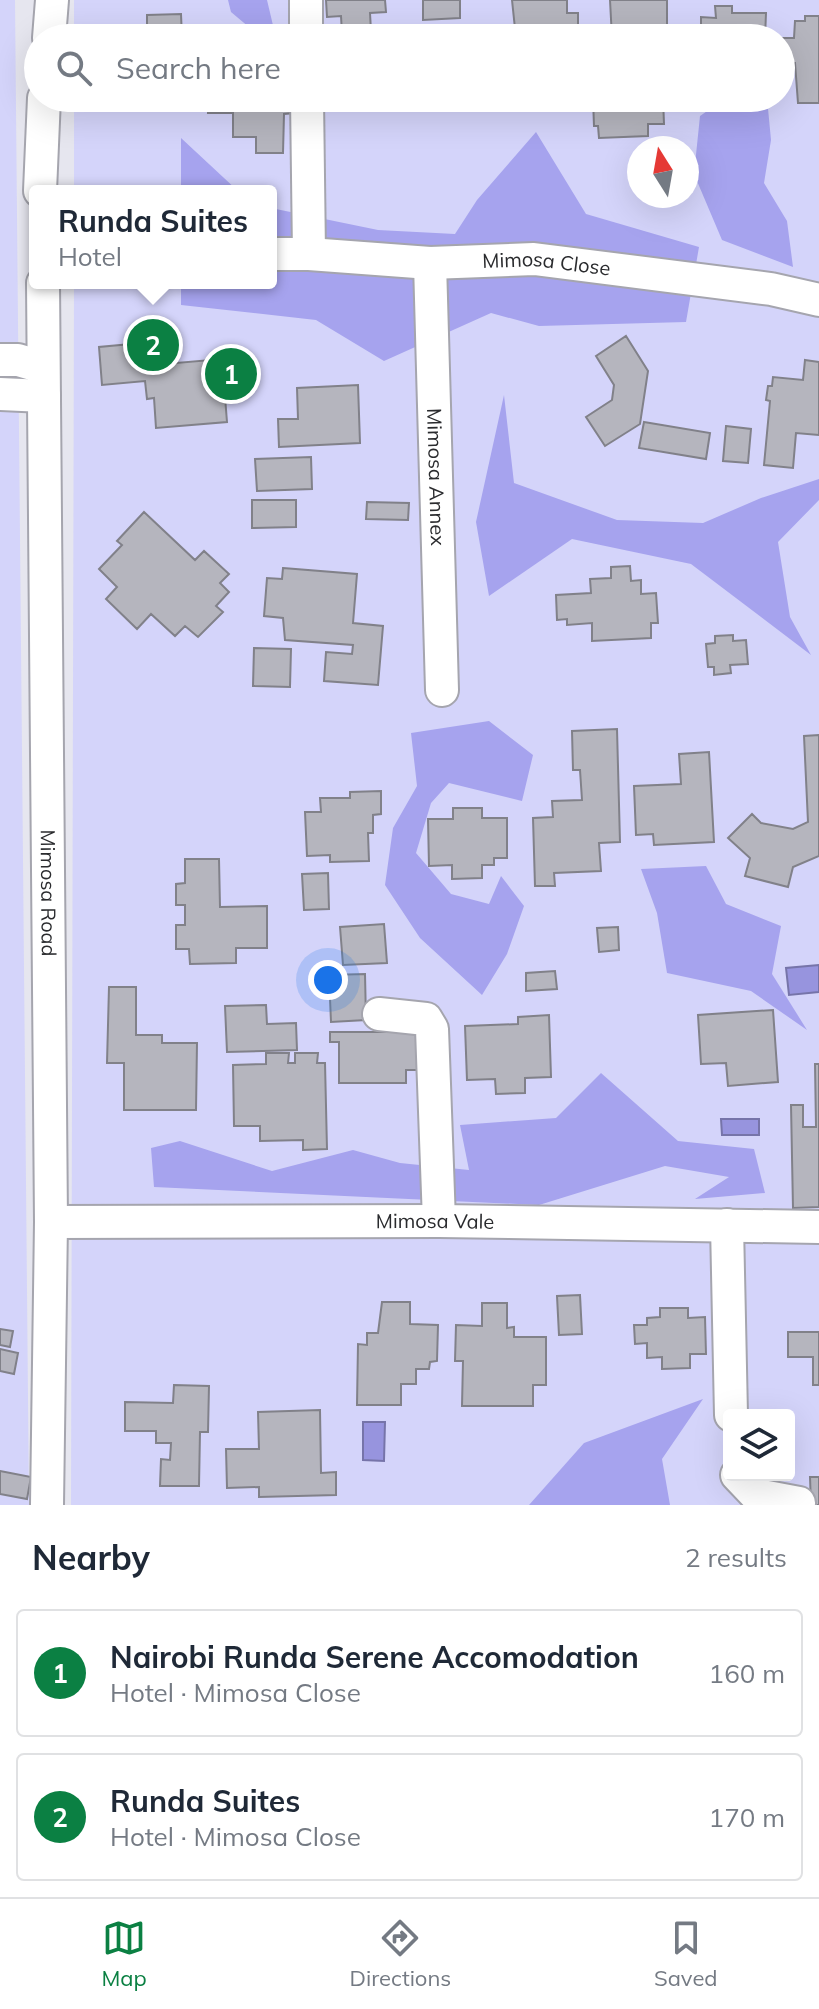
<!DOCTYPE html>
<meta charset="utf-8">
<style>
:root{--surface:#fff;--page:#f2f2f3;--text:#1f2937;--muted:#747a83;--line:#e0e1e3;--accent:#0b8043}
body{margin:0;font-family:Mulish,sans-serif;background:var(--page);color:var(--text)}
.controls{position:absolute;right:24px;bottom:24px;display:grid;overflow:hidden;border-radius:8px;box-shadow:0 8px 32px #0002}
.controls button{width:72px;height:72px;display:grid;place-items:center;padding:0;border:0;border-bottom:2px solid var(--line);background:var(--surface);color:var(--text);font:40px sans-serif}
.compass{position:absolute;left:627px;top:136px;width:72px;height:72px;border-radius:50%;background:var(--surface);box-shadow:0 8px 32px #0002;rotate:349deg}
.you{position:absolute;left:328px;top:980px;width:28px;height:28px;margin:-20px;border:6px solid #fff;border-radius:50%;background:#1a73e8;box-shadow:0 0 0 12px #1a73e833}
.badge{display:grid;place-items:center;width:52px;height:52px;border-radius:50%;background:var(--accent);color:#fff;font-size:26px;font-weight:700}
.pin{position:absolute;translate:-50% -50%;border:4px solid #fff;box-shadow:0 2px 8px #0006}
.popup{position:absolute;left:29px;top:185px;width:248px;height:104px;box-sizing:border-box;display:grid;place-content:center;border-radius:8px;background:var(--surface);filter:drop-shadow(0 2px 6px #0005);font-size:26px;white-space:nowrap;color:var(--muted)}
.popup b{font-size:30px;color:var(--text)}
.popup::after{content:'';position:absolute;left:50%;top:100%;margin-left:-16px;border:16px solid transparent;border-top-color:var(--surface)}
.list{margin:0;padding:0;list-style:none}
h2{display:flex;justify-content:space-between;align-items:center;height:104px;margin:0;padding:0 32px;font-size:34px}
h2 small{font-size:26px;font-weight:400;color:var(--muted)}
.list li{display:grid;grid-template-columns:52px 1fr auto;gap:24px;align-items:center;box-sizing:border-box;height:128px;margin:0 16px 16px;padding:0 16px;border:2px solid var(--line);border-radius:8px}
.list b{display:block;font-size:30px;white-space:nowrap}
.list p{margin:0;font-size:26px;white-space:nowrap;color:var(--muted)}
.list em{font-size:26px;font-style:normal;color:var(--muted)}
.icon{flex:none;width:44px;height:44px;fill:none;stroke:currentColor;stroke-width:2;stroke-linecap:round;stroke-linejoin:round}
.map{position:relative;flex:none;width:819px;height:1505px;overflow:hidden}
.search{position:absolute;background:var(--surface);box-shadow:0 8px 32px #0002;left:24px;right:24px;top:24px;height:88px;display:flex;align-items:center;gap:20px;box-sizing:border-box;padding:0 28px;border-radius:44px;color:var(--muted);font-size:30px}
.sheet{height:392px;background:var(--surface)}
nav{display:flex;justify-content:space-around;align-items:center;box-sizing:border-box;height:112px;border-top:2px solid var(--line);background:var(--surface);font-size:22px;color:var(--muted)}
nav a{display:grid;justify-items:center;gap:4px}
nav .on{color:var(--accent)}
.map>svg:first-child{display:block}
.green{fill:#d4d4fa;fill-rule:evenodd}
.forest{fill:#a6a3ee}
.water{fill:#9794de;stroke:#7674a9;stroke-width:2}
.building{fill:#b5b5be;stroke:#818189;stroke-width:2}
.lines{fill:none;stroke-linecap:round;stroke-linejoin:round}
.minor-casing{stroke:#a5a5ae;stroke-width:36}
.minor{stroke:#fff;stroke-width:32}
.labels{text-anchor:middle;stroke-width:7;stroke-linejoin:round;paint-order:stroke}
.street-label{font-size:20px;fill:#2a2b2e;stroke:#e6e6ef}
</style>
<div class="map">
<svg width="819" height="1505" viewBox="0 0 819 1505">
<rect width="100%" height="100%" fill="#e6e6ef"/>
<path class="green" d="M0 0H15L29 1505H0Z
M74 0H819V1505H71L74 283H271V191H74V98H781V38H74ZM639 148H687V196H639ZM729 1415H789V1475H729Z"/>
<path class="forest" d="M228 0H267L276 38H262L231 12Z
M726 98H767L771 140 764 183 787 221 793 267 722 240 694 174 700 116Z
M536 132 586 214 699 247 686 322 539 326 491 313 384 361 316 320 181 305V283H271V208L378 230 455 234 477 200Z
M181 138 238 191H181Z
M504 395 514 483 617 520 703 523 761 498 819 479V500L778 542 790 617 811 655 691 564 572 539 489 596 476 522Z
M489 721 533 755 522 801 449 783 431 803 416 853 451 894 489 904 501 876 524 906 507 954 482 995 420 938 385 885 393 828 417 786 411 733Z
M706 866 726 904 781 926 772 974 807 1030 751 991 667 973 657 913 641 869Z
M601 1073 678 1141 754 1149 765 1193 695 1199 729 1177 665 1166 539 1205 154 1187 151 1148 180 1141 272 1171 353 1150 400 1163 469 1170 460 1125 556 1118Z
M703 1399 662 1459 670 1505H529L584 1443Z"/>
<path class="water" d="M819 965V992L789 995 786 968Z
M721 1119H759V1135H722Z
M363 1422H385L384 1461 363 1460Z"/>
<path class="building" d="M326 0H385L386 12 370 13 371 31 342 34 341 16 327 17Z
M423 0H460V18L423 20Z
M512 0H567V13H578V38H516Z
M610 0H667V26L657 27V38H612Z
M715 6H732V13H766L765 38H701V17L716 18Z
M181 14 182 38H100L99 26 136 25V36L147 35V15Z
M805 16H819V103H798L795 63H782L781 38H794L795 21H805Z
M101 98H143L144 104 101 105Z
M209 98H294V113L284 114 283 153H256V137H233V113H208Z
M593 98H663L664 124H648V136L599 138 598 126H594Z
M626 336 648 371 640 424 605 446 586 417 612 400 614 385 596 356Z
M163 341 165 364 222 359 227 422 156 428 154 398 147 399 145 381 102 385 99 347Z
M805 360 819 362V435L796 433 793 468 764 465 770 401 766 400 768 386H772L773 377 803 380Z
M358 385 360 443 279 447 278 419H298L297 388Z
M644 422 710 433 706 459 639 448Z
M726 426 751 429 748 463 723 461Z
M311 457 312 489 257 491 255 459Z
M252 500H296V527L252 528Z
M367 502 409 503 408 520 366 519Z
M144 512 195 560 204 551 229 574 220 583 229 592 216 606 223 612 198 637 185 626 175 636 151 614 137 629 106 599 117 587 99 569 122 545 117 541Z
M630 566 631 581 641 580V594L656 593 658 623H651V638L592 641V623L567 625V619L557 620 556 595 591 593 590 579 611 578V567Z
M283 568 357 574 353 623 383 626 378 685 324 681 326 652 352 654 353 645 285 640 283 618 264 616 267 578 282 579Z
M733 635V641L746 640 748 664 730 665 731 673 714 675V667H708L706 644 715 643V636Z
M254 648 291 649 290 687 253 686Z
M617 729 620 842 599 843 601 871 554 873 555 886H535L533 818 553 817 552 801 582 800 580 770H573L572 731Z
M819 735V856L793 867 788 887 745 876 750 858 728 838 752 814 761 823 793 829 808 822 804 736Z
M709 752 714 842 654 845 653 834 636 835 634 786 681 784 679 754Z
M381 791V814L373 815V833H368L369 861 330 862V855L307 856 305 812H321L320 798H350V792Z
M453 808H482V818H507V858H494V865H482V878L452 879V865L429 866 428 819H453Z
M185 859H219L220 907 267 906V948H236V963L190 964 189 949H176V925H185V905H176V884L185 883Z
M328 873 329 909 304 910 302 874Z
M384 924 387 963 343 965 340 927Z
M618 927 619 950 599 952 597 928Z
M555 971 557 989 526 991V973Z
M365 974 366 1020 331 1022 329 975Z
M109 987H136V1035H162V1043H197L196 1110H124V1063H107Z
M266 1005 267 1024 296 1023 297 1050 227 1052 225 1006Z
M773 1010 778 1082 728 1086 726 1063 701 1064 698 1015Z
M549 1015 551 1077 525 1078V1093L496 1094 495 1079 467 1080 465 1026 518 1024V1017Z
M330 1032H427V1070H406V1083H339V1042H330Z
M266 1053H289L288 1063H295V1053H318L317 1063H325L327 1149 303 1150V1140L260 1141V1126H234L233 1065 266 1064Z
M815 1064H819V1207L793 1208 791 1105H803V1127H816Z
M580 1295 582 1334 559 1335 557 1296Z
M382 1302H410V1324L438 1325 437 1361 430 1362 429 1369H416V1384H401V1405H357L358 1344 367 1345V1333H378Z
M482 1303H507V1328L514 1327V1337H546V1385H533V1406H462L463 1361H455L456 1325 482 1326Z
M660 1308H688V1318L705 1317 706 1354H690V1368L662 1369V1357L647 1358V1343L635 1344 634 1325H647V1318L660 1317Z
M0 1329 13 1331 10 1347 0 1345Z
M788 1332H819V1385H813V1357H788Z
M0 1349 18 1353 14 1374 0 1371Z
M174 1385 209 1386 208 1432H200L199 1486H160L161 1459 170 1460 171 1443H156V1431H125V1402L173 1403Z
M320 1410 321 1473 336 1472V1495L259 1497V1487L227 1488 226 1449H259L258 1412Z
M0 1471 31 1477 27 1499 0 1494Z
M810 1477H819V1505H811Z"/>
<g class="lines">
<defs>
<g id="minor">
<path d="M306 0V38"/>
<path d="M49 38 52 0"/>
<path d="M307 98 309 254"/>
<path d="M40 191 44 98"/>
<path id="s1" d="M271 254H309L430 263 534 259 771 289 819 300"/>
<path id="s2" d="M430 263 442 690"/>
<path id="s3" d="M43 283 51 1222 47 1505"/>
<path d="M0 360H18L42 367"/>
<path d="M0 394 44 396"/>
<path d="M379 1014 426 1019 432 1029 439 1221"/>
<path id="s4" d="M51 1222 439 1221 819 1227"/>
<path d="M727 1225 731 1415"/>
<path d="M737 1475 756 1495 799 1503"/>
</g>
</defs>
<use href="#minor" class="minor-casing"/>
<use href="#minor" class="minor"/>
</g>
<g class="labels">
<g class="street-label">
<text dy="7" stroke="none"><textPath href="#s1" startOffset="276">Mimosa Close</textPath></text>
<text dy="7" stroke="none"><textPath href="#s2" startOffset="214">Mimosa Annex</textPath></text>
<text dy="7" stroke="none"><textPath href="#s3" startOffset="610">Mimosa Road</textPath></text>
<text dy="7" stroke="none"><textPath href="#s4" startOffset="384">Mimosa Vale</textPath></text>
</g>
</g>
</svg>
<div class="controls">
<button><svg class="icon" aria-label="layers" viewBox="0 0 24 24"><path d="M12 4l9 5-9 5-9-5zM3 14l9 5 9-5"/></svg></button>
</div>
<svg class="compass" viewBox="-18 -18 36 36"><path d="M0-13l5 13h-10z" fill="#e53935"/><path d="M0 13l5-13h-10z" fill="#747a83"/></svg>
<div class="you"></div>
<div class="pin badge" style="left:231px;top:374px">1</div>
<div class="pin badge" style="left:153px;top:345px">2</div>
<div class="popup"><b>Runda Suites</b>Hotel</div>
<div class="search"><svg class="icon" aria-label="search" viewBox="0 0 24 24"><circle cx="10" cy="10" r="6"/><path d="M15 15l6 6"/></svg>Search here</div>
</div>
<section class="sheet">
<h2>Nearby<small>2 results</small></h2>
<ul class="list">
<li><span class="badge">1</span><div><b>Nairobi Runda Serene Accomodation</b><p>Hotel · Mimosa Close</p></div><em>160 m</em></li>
<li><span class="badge">2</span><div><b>Runda Suites</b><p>Hotel · Mimosa Close</p></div><em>170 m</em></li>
</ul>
</section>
<nav>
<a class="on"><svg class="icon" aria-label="map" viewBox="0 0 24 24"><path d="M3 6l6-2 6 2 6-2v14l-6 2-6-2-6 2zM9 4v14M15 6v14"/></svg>Map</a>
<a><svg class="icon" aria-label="directions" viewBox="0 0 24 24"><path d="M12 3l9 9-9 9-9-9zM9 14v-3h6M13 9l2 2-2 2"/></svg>Directions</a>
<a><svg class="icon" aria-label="saved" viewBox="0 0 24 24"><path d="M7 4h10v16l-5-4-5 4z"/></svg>Saved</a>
</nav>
